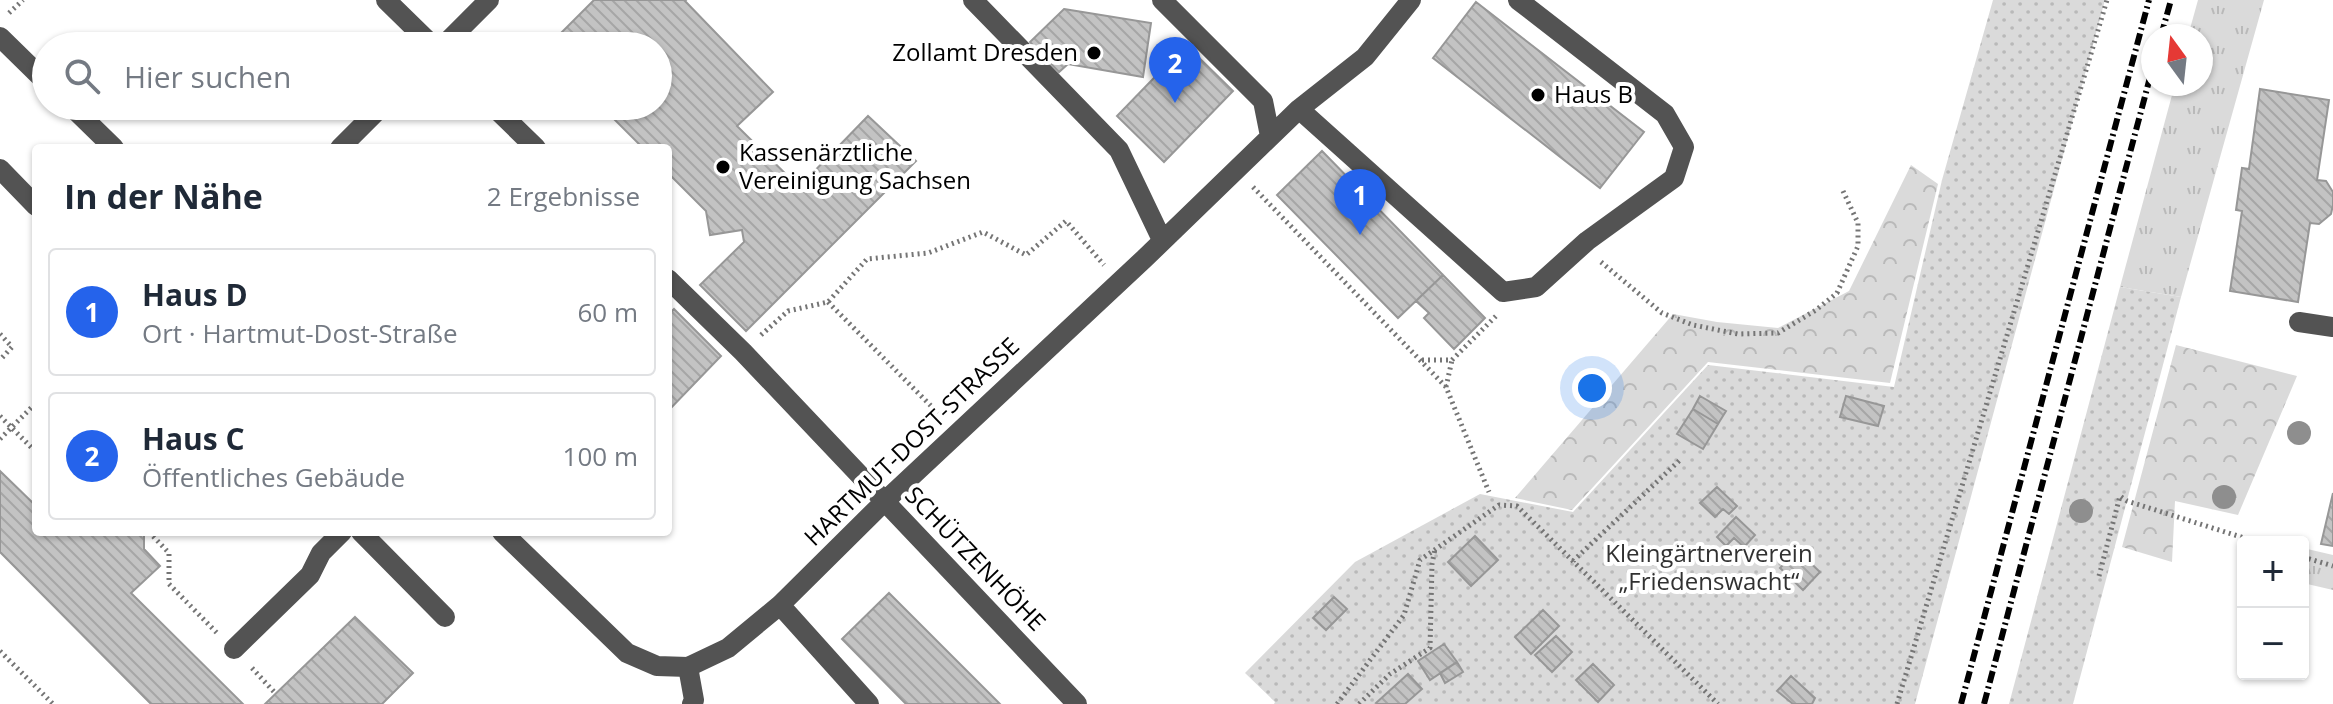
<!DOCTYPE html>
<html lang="de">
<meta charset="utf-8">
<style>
:root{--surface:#fff;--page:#f6f6f7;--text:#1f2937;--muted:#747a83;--line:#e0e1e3;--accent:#2563eb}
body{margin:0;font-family:"Open Sans",sans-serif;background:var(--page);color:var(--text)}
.controls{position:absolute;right:24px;bottom:24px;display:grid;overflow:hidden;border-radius:8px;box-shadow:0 2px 6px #0004}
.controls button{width:72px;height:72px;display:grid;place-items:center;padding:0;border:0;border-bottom:2px solid var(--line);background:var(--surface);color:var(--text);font:40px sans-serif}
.compass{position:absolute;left:2141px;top:24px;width:72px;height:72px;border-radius:50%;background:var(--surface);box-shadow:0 2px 6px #0004;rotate:345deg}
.you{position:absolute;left:1592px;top:388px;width:28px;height:28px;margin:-20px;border:6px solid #fff;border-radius:50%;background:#1a73e8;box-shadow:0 0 0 12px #1a73e833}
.badge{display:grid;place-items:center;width:52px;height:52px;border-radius:50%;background:var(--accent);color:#fff;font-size:26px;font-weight:700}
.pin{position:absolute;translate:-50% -66px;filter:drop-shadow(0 2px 4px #0008)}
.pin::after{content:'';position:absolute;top:42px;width:28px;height:24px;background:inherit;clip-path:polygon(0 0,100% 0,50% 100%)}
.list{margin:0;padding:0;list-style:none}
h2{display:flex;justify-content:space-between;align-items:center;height:104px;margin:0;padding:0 32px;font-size:34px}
h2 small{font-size:26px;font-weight:400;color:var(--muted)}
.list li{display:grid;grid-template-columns:52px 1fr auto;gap:24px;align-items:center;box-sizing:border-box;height:128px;margin:0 16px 16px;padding:0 16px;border:2px solid var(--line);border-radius:8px}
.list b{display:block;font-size:30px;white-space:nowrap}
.list p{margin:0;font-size:26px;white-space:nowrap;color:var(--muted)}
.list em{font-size:26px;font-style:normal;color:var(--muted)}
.icon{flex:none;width:44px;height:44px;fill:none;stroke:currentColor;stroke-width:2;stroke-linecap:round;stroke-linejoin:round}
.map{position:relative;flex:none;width:2333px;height:704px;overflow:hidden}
.search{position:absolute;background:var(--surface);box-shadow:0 2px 6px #0004;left:32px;top:32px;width:640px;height:88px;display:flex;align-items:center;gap:20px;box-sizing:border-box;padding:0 28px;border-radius:44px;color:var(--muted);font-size:30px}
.panel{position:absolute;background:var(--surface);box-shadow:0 2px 6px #0004;left:32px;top:144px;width:640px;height:392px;border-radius:8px}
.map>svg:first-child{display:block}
.grass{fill:url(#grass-tufts)}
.forest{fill:url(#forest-crowns)}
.park{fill:url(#park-dots)}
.building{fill:url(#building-back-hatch);stroke:#979797;stroke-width:2}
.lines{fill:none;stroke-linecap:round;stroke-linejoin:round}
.path{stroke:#757575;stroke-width:5;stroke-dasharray:2 4;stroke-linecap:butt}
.minor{stroke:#535353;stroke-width:20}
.rail{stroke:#000;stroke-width:6;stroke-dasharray:12 4 2 4;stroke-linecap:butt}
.tree{fill:#8e8e8e}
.poi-dot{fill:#000;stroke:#fff;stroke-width:3}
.labels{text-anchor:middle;stroke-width:8;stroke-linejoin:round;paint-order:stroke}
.poi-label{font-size:24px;fill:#000;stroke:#fff;text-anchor:start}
.street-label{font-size:24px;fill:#000;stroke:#fff}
.park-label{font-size:24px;fill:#313131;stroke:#fff}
</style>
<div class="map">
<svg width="2333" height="704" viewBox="0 0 2333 704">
<defs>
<pattern id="grass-tufts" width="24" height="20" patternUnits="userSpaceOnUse" patternTransform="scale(2)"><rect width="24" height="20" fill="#dadada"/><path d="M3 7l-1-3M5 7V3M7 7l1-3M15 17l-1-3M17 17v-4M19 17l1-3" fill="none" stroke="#b9b9b9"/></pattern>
<pattern id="forest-crowns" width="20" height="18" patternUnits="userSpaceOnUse" patternTransform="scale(2)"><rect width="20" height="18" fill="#dadada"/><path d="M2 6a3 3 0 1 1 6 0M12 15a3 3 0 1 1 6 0" fill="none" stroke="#b9b9b9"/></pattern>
<pattern id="park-dots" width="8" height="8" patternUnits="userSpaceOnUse" patternTransform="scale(2)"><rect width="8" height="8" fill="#dadada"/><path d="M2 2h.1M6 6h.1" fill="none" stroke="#b9b9b9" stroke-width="1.8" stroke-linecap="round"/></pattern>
<pattern id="building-back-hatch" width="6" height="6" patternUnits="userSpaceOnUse" patternTransform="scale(2)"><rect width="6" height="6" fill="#c3c3c3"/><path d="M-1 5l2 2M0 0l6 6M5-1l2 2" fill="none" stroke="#a6a6a6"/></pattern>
</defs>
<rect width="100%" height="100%" fill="#fff"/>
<path class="grass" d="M2198 0H2264L2181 297 2120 287 2175 84H2201V36H2188Z
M2303 548 2333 555V590L2303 583Z"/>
<path class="forest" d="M1911 165 1938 184 1890 383 1708 362 1572 510 1515 498 1673 314 1717 322 1778 328 1849 291Z
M2176 345 2297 376 2238 515 2175 501 2172 562 2122 547Z"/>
<path class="park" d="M1993 0H2105L1915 704H1274L1275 702 1245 673 1355 562 1480 494 1573 512 1708 365 1894 387 1942 180Z
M2120 287 2181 297 2073 704H2009Z"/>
<path class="building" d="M594 0H686L685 1 773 92 737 126 799 187 868 116 916 161 746 331 700 285 744 242 742 230 710 235 706 211 668 173V148H643L601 106H658V46H548Z
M1476 2 1644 132 1600 188 1433 58Z
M1064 9 1151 23 1143 77 1068 64 1059 72 1030 42Z
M1186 45 1233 91 1164 162 1117 116Z
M2260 89 2329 100 2317 180 2326 181 2333 192V205L2331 214 2319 224 2310 223 2298 302 2230 291 2242 211 2236 210 2242 168 2249 169Z
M1322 151 1443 275 1398 318 1277 195Z
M1443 275 1485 318 1454 349 1424 318 1429 313 1416 301Z
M674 309 721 356 668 411V315Z
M1700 396 1726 411 1718 424 1693 409Z
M1846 396 1884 406 1878 426 1840 417Z
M1693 409 1718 424 1703 449 1677 434Z
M0 471 36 506V532H141L144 535V549L160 566 131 593 243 704H151L0 552Z
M1717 487 1737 506 1729 514 1723 509 1715 517 1700 503Z
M2333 493V546L2321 544Z
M1736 517 1755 535 1744 547 1734 538 1726 546 1717 537Z
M1475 536 1498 560 1471 586 1448 562Z
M1797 550 1820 572 1803 590 1780 568Z
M889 593 1000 704H906L842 639Z
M1334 597 1347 609 1326 630 1313 618Z
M1543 610 1559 626 1531 654 1515 637Z
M355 617 413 673 382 704H265Z
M1556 636 1572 652 1552 672 1535 655Z
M1444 644 1457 662 1430 680 1418 661Z
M1457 662 1463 672 1445 683 1440 673Z
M1593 664 1614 685 1598 702 1576 680Z
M1408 674 1422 689 1405 704H1378L1376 703Z
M1791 676 1815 698 1812 704H1793L1777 691Z"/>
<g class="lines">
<path class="path" d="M9 13 23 0
M1253 187 1446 387 1489 492
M1601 262 1662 313 1693 325 1738 334 1778 333 1816 310 1837 293 1858 246V223L1843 191
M828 302 940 415
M0 334 12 347 0 360
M761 335 788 311 828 302 867 259 928 253 983 232 1026 255 1066 221 1104 265
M1422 360H1452L1497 315
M1446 387 1452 360
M0 416 36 452
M0 439 36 403
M149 532 169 553V584L217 633
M2303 557 2333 566
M1573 561 1680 460
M2099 576 2120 496 2127 501 2257 542
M0 651 53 704
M252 668 276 694
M1337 704 1404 615 1420 560 1499 505 1517 506 1718 704
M1359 704 1390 674 1430 648 1432 564 1435 549
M1897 704 2107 0"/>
<path class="minor" d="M386 0 433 46
M973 0 1119 150 1162 240
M1162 0 1263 101 1270 136
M0 37 46 82
M443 46 489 0
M71 106 114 148
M493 106 536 148
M1299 109 1503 292 1536 287 1587 241 1674 178 1684 147 1665 114 1518 0
M340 148 382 106
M0 169 36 206
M668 279 743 352 1077 704
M2299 322 2333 327
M361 532 445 617
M502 532 627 653 657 666 688 667 728 648 780 605 884 502 1144 259 1299 109 1365 57 1411 0
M780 605 869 704
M234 649 310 575 321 553 342 532
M688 667 694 700 692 704"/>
<path class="rail" d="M2161 36 2171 0
M1961 704 2149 0
M1984 704 2153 66"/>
</g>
<g class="tree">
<circle cx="2299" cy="433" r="12"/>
<circle cx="2224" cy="497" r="12"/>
<circle cx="2081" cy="511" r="12"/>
</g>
<g class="poi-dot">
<circle cx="1094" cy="53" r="8"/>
<circle cx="1538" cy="95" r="8"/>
<circle cx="723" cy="167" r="8"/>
</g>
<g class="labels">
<g class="poi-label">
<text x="1078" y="61" text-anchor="end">Zollamt Dresden</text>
<text x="1554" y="103">Haus B</text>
<text x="739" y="161">Kassenärztliche<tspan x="739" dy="28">Vereinigung Sachsen</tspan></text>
</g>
<g class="street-label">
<text transform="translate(912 442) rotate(-44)" y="8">HARTMUT-DOST-STRASSE</text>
<text transform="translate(975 559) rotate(46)" y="8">SCHÜTZENHÖHE</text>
</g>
<g class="park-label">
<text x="1709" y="562">Kleingärtnerverein<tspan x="1709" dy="28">„Friedenswacht“</tspan></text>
</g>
</g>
</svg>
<div class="controls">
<button>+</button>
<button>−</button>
</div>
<svg class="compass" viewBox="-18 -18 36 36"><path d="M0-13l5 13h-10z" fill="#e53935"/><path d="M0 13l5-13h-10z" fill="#747a83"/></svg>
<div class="you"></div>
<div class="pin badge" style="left:1360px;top:235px">1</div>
<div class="pin badge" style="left:1175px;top:103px">2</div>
<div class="search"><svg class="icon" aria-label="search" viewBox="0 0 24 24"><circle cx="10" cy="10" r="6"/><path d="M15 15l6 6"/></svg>Hier suchen</div>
<section class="panel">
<h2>In der Nähe<small>2 Ergebnisse</small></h2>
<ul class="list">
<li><span class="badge">1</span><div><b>Haus D</b><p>Ort · Hartmut-Dost-Straße</p></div><em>60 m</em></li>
<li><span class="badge">2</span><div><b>Haus C</b><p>Öffentliches Gebäude</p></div><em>100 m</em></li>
</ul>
</section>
</div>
